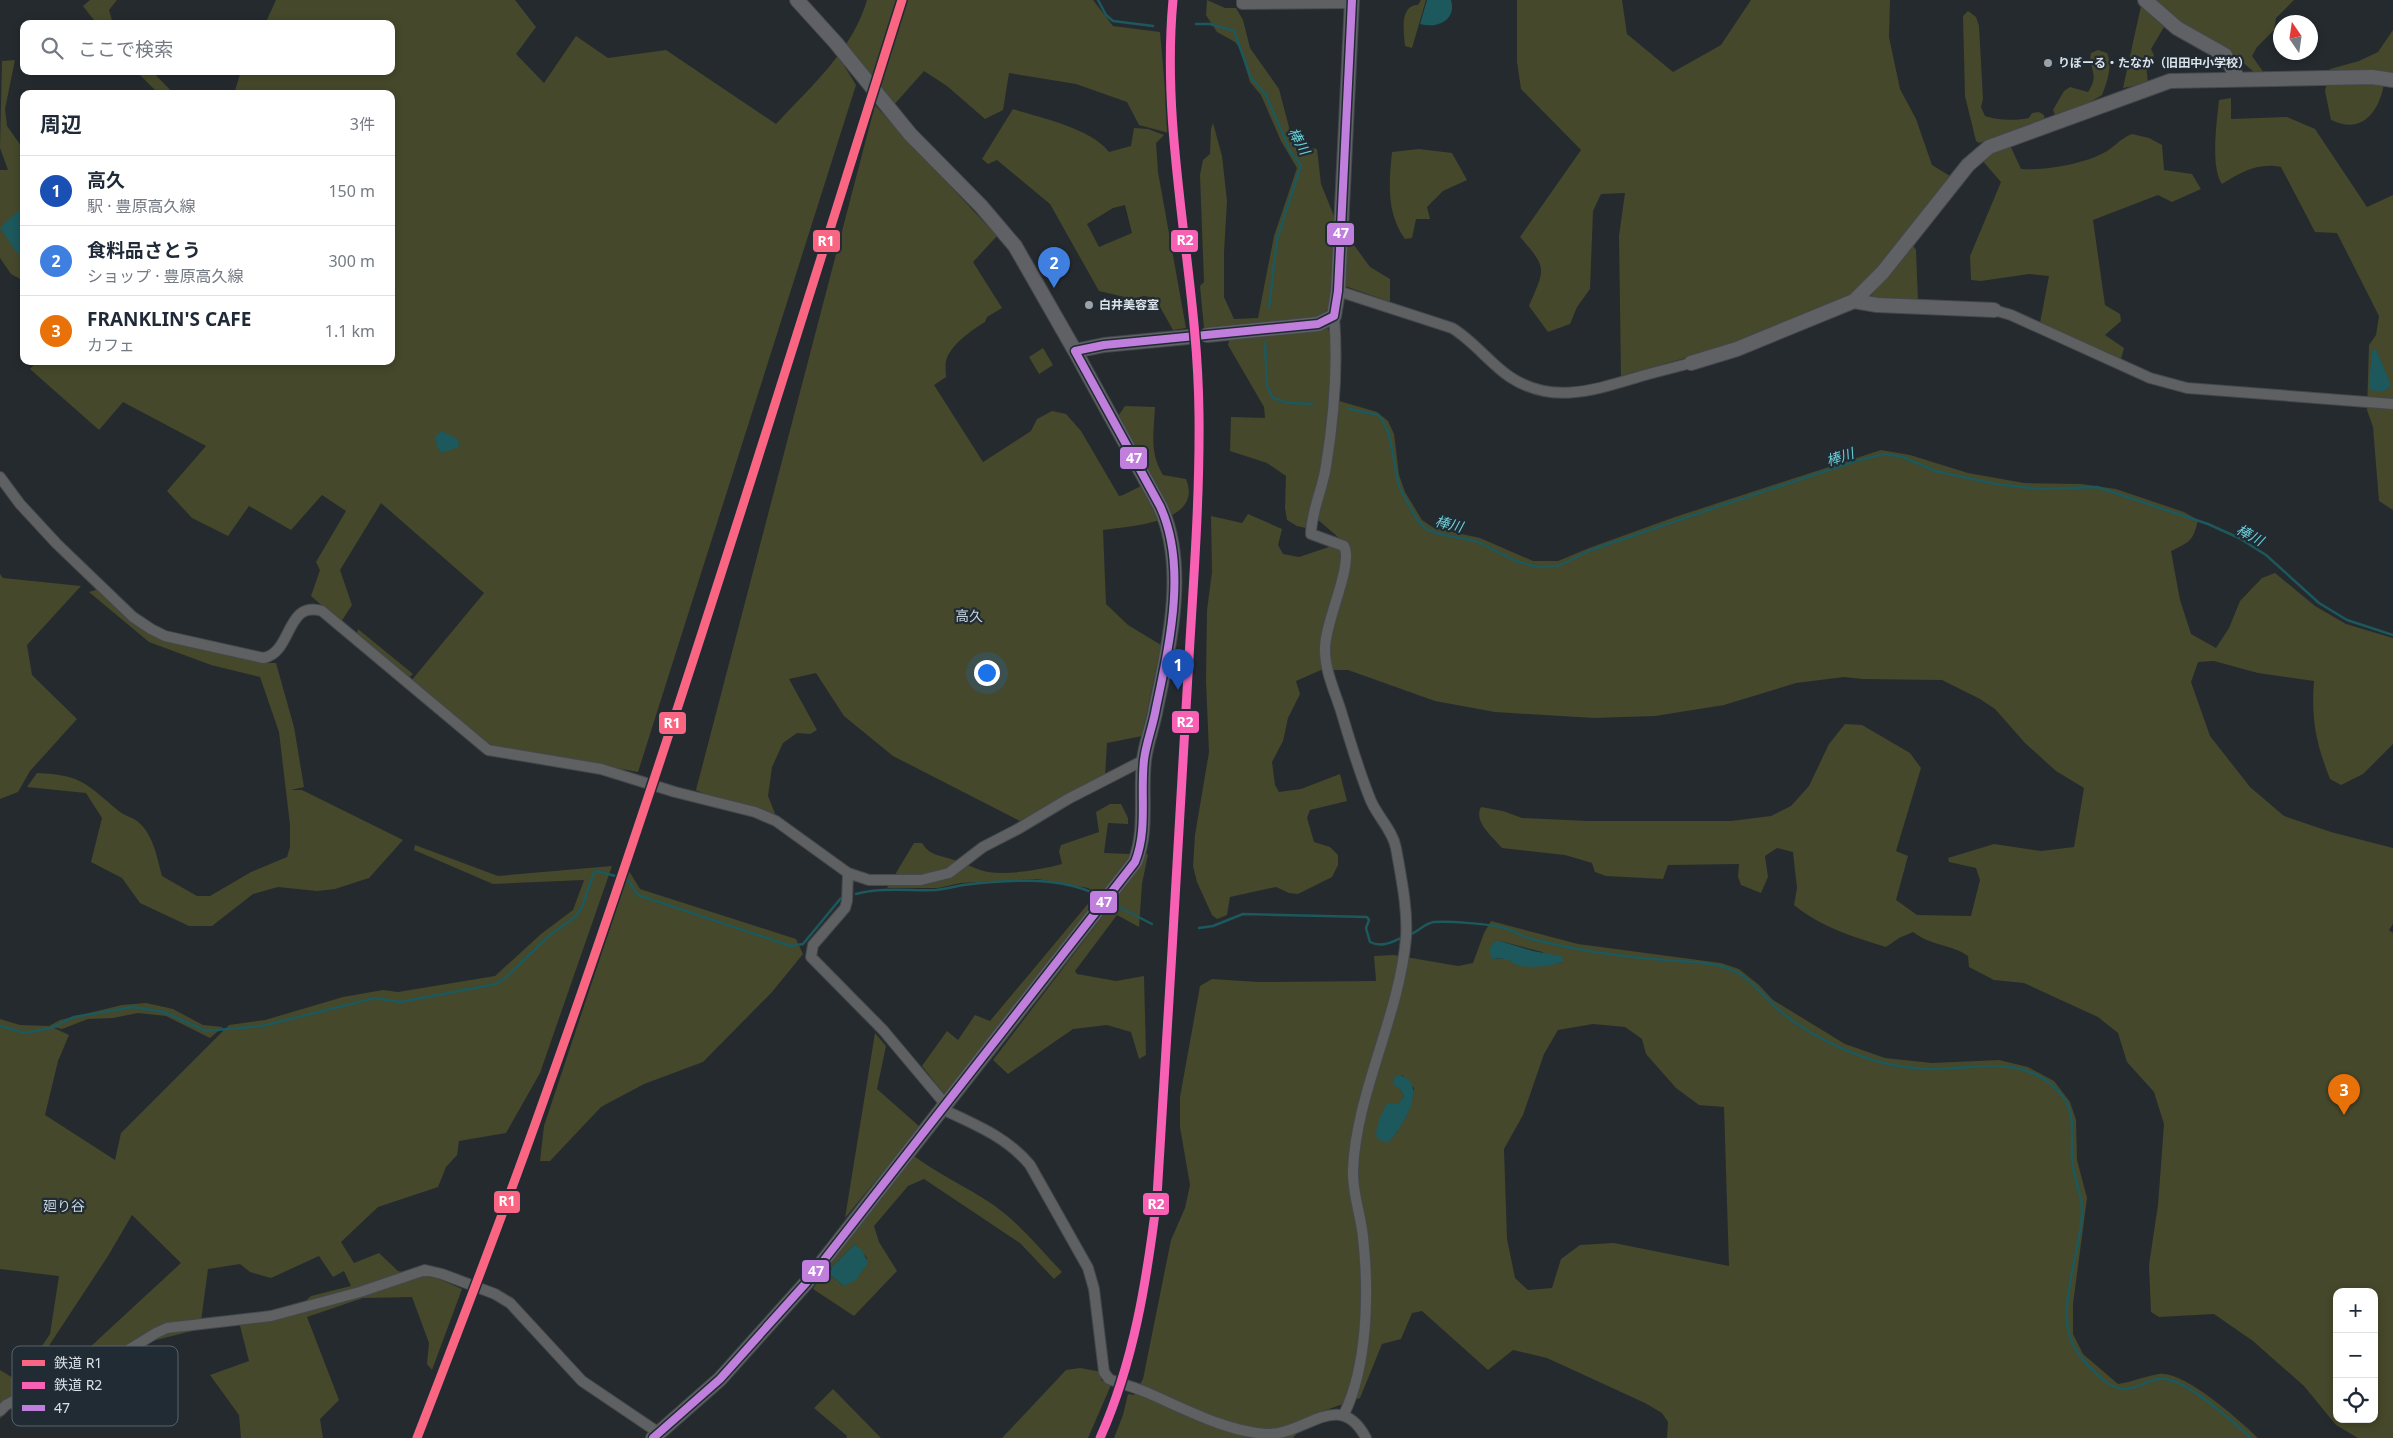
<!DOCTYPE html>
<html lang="ja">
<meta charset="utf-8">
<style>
:root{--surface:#fff;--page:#f6f6f7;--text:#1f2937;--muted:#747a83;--line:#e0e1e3;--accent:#db2777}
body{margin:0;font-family:"Noto Sans","Noto Sans JP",sans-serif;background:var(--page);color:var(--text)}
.controls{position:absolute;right:15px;bottom:15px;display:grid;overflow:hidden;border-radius:10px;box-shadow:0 2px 8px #0003}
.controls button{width:45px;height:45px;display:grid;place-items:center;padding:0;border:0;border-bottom:1px solid var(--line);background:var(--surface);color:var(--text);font:25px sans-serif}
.compass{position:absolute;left:2273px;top:15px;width:45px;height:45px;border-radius:50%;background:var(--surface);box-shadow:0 2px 8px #0003;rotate:347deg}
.you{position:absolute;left:986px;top:672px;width:18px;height:18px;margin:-12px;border:4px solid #fff;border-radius:50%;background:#1a73e8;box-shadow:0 0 0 8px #1a73e833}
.badge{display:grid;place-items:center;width:32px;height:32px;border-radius:50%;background:var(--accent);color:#fff;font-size:16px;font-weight:700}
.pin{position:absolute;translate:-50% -41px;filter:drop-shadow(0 1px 2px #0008)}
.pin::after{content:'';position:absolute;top:26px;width:18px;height:15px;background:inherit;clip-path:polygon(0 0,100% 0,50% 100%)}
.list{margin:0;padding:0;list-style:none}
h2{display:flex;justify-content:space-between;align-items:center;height:65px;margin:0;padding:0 20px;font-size:21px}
h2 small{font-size:16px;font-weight:400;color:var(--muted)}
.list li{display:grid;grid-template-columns:32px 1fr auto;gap:15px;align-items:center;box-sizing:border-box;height:70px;padding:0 20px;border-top:1px solid var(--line)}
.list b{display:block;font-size:19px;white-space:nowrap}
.list p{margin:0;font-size:16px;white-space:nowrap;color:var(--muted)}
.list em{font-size:16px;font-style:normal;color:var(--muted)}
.icon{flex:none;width:28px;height:28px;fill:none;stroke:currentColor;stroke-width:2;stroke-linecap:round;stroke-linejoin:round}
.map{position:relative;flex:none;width:2393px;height:1438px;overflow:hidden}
.search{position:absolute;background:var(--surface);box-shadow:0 2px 8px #0003;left:20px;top:20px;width:375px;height:55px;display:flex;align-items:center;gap:12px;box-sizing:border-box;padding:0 18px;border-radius:10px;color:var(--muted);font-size:19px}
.panel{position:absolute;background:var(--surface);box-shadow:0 2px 8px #0003;left:20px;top:90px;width:375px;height:275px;border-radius:10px}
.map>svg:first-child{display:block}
.green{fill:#45482a;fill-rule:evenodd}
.water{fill:#1c585c}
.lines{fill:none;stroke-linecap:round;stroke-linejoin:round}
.stream{stroke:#1c585c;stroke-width:2.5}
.street-casing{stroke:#43484c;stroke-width:12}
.secondary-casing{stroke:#43484c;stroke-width:16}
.street{stroke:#5e6062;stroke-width:10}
.secondary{stroke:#606165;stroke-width:14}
.bus-1-casing{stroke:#202b34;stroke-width:11}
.bus-1{stroke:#c07fdc;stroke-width:8}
.rail-1-casing{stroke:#202b34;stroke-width:12}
.rail-2-casing{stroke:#202b34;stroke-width:12}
.rail-1{stroke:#fa6682;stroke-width:9}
.rail-2{stroke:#f860b3;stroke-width:9}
.poi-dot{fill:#9ca2a7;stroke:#202b34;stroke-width:2}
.labels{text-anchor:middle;stroke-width:4.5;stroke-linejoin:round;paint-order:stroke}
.poi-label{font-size:12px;font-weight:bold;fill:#dce3e8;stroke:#202b34;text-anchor:start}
.water-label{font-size:14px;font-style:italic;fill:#6cd1d7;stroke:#202b34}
.neighbourhood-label{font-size:14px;fill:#c5d3de;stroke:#202b34}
.key{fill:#202b34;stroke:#58626a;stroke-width:1}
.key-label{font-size:14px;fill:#dce3e8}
.line-badge{stroke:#202b34;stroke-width:2}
.badge-label{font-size:14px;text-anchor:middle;font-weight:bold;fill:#fff}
</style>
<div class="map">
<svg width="2393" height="1438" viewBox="0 0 2393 1438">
<rect width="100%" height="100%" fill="#252a2f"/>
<path class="green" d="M90 0H117L109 10 113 24H97L83 6Z
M276 0H515L536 27 516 54 544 83 576 36 608 58 666 50 776 124C811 86 852 51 867 0H1093L1113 26 1160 32 1169 133 1139 125 1127 102 1076 84 1009 73 1003 110 985 119 947 86 924 71 892 107 840 59 856 85 638 772 496 746 483 742 411 681 484 593 381 503 340 570 352 605 341 622 311 596 320 570 316 562 346 511 322 495 291 530 249 506 228 536 192 518 167 491 206 446 123 402 99 430 30 369 37 361H391V94H234L241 71H391V24H265Z
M1207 0 1225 8H1236L1243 20 1250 48 1279 89 1290 131 1298 146 1317 149 1321 184 1336 221 1330 303C1326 313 1324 315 1313 318L1204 328 1200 286 1204 282 1200 175 1203 160 1210 154 1211 129 1213 123 1222 156 1227 201 1224 252V297L1234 319 1258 318 1274 236 1297 168 1281 141 1261 95 1250 82 1240 48 1235 42 1217 32 1206 15Z
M1421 0H1426L1412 48 1405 46C1404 33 1399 5 1418 5Z
M1517 0H1622L1627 34 1673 72 1721 45 1751 0H1890L1889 37 1900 89 1916 119 1932 165 1950 176 1876 273 1847 298 1714 350 1621 376 1619 236 1625 193 1601 194 1593 211 1590 289 1577 307 1570 324 1548 332 1529 306C1545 268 1548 269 1520 237L1581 150 1521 89 1517 62Z
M2154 0H2294L2276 18 2274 30 2257 47 2252 56 2264 73H2255L2229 50 2196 34 2167 13Z
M2141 6 2164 27 2151 49 2154 55 2152 61 2146 65 2148 83 2123 88Z
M1968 11 1976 17 1979 26 1983 99 1981 107 1985 116C1995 120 2018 121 2029 118L2032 113 2039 112 2044 115 2045 121 1979 143 1976 141 1965 96 1963 16Z
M2393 30V81L2384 84C2379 112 2362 135 2331 120L2325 91 2330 69 2359 61 2378 52Z
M2098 50 2107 53C2113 66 2107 82 2102 95L2082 107 2055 115 2053 110 2064 91 2070 87 2088 92C2101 73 2087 68 2091 53Z
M15 60 5 109 7 126 24 150V281L11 274 0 258V170H8L0 148 2 61Z
M136 71H152L174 94H159Z
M2231 98V119L2287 117 2315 129 2367 207 2393 195V510L2379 501 2373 427 2367 410 2369 345 2376 335 2379 316 2337 233 2315 232 2281 167C2258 162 2241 172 2222 184 2210 167 2217 121 2219 100Z
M875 105 997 236 973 262 1002 308 987 317 985 322C972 330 950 345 946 361 945 366 946 372 946 377L934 385 983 462 1031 431 1037 419 1052 411 1066 414 1081 431 1119 496 1123 495 1149 482 1116 419 1125 406 1155 407C1154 432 1149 452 1163 475L1186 479C1204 523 1130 526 1103 530L1106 604 1128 625 1161 645 1142 736 1107 743 1105 777 1020 821 893 756 844 716 816 673 789 679 817 730 810 734 797 733 783 743 772 767 768 796 776 816 758 818 696 790Z
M1013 109C1041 118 1091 128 1109 152L1131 146 1134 128 1148 129 1164 135 1156 143 1158 172 1186 328 1173 330 1155 298 1144 296 1133 299 1099 291 1050 204 997 160 988 164 982 159ZM1125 205 1132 233 1099 247 1087 224 1113 208Z
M2132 134 2149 138 2162 145 2164 170 2192 174 2201 189 2172 202 2158 195 2093 220 2105 305 2120 314 2121 321 2105 335 2124 348 2121 359 2040 323 2049 276 2029 274 1981 281 1971 280 1970 256 2001 182 1981 159 2009 143 2021 169C2044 171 2091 163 2110 149 2118 143 2122 138 2132 134Z
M1419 149 1452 153 1467 180 1443 191 1427 207 1430 219H1416L1412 238 1405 239C1386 213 1389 182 1392 152Z
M1348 237 1370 267 1390 279V302L1345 286Z
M1912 244 1916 250 1918 301 1876 298 1871 296Z
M1327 328 1332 335 1329 398 1377 412 1388 421 1394 434 1399 475 1405 492 1422 520 1434 528 1480 538 1533 561H1558L1589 548 1675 517 1881 450 1910 455 1968 473 2024 483 2081 484 2116 489 2184 512 2198 520C2193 541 2190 542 2171 551L2180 600 2191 634 2216 648 2229 628 2240 601 2262 578 2275 573 2315 606 2346 624 2393 638V744L2363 774 2341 785 2330 779C2316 743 2311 720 2314 681L2258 673 2214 661 2198 662 2191 682 2210 736 2250 787 2284 816 2331 832 2393 848V924L2389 930 2393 933V1438H2358L2336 1425 2304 1386 2253 1341 2214 1314 2159 1317 2151 1312 2149 1265 2158 1205 2164 1124 2154 1092 2127 1062 2118 1033 2098 1017 2024 983 1994 980 1969 967 1968 956C1949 943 1933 947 1913 932L1899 938 1886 947C1851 936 1823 928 1794 905L1797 888 1793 852 1777 848 1765 856 1768 877 1761 893 1741 885 1738 877 1739 864 1668 865 1663 879 1606 876 1595 872 1592 863 1565 855 1502 848C1493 837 1473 822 1481 807L1503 811 1522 818 1588 821H1731L1771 816 1791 806 1809 786 1829 744 1845 724 1862 725 1910 753 1921 768 1896 851 1908 856 1896 900 1917 915 1971 916 1980 880 1976 868 1949 862 1948 858 1994 844 2041 851 2074 847 2084 788 2056 771 2025 743 1995 709 1980 699 1942 680 1862 679 1844 677 1796 683 1724 705 1655 716 1594 718 1495 712 1435 701 1348 670H1321L1296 681 1300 694 1288 718 1283 741 1272 762 1275 785 1279 792 1301 789 1340 774 1347 801 1310 810 1307 818 1314 842 1330 847 1338 855V865L1332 877 1298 894 1289 893 1276 887 1230 897 1227 915 1217 919 1212 915 1197 882 1193 866 1195 835 1209 752 1206 681 1207 610 1212 572 1211 516 1242 523 1248 514 1282 529 1278 545 1283 554 1299 557 1329 547 1338 537 1317 519H1309L1306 528 1297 526 1287 520 1285 508 1286 476 1267 463 1230 451 1231 417 1265 418 1264 407 1228 345 1230 337ZM2337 1292H2374V1419H2337Z
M1043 348 1053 365 1039 374 1029 357Z
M0 574 3 578 81 586 27 645 32 675 77 719 30 771 18 792 0 799Z
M99 589 170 641 262 663H276L294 727 304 787 291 790H302L403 840 369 878 335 889 317 891 278 887 253 894 212 926H189L140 903 122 878 91 862 102 818 86 793 27 787 37 773C83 775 86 784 120 812 125 816 132 817 137 821 153 833 157 857 162 876L197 896H210L251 872 287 857 290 847V825L279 732 260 677 211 665 149 642 89 592Z
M358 629 413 674 408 678 357 633Z
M1110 804H1121L1128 818V824L1108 823 1104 853 1130 854 1125 868 944 1094 922 1066 947 1031 958 1040 975 1015 990 1021 1097 893 1088 888 1037 879 961 883 938 888H887L914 843H922C930 856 940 855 954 860 965 863 977 870 988 872 1011 875 1039 870 1062 864L1059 851 1061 845 1099 832 1096 812Z
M415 845 498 876 612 866 540 1073 506 1133 459 1141 457 1155 446 1167 438 1187 378 1207 341 1242 354 1263 379 1253 398 1271 439 1279 462 1289 432 1370 427 1364 429 1343 412 1297 363 1298 307 1317 339 1400 320 1419 323 1438H241L239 1415 210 1375 249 1361 238 1318 301 1305 311 1296 351 1286 344 1271 333 1277 319 1256 271 1278 250 1272 240 1264 208 1269 200 1329 152 1341 109 1379 76 1360 181 1263 132 1215 108 1256 29 1376 24 1373 50 1334 59 1276 0 1269V1019L20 1025 49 1026 60 1020 122 1005 146 1003 173 1009 203 1025 223 1027 210 1038 166 1016 138 1013 113 1018 88 1019 62 1029 52 1027 69 1035 58 1061 45 1115 115 1160 121 1133 229 1025 265 1020 343 997 383 990 398 992 495 976 541 934 573 910 584 880 493 884 414 850Z
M1144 853 1148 854 1142 884 1139 927 1117 915 1075 971 1077 974 1116 981 1144 976 1146 1055 1139 1059 1131 1032 1107 1025 1073 1029 1008 1074 993 1060 1131 879Z
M629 871 640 889 796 939 803 954 772 992 703 1062 644 1084 601 1107 550 1161H540L544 1126Z
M1491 921 1578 944 1721 963 1739 969 1759 985 1773 1000 1845 1044 1885 1058 1932 1063 1999 1060 2028 1067 2054 1081 2070 1102 2076 1120 2077 1160 2087 1198 2073 1304V1334L2083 1354 2118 1384C2132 1382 2145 1376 2159 1374 2185 1371 2239 1420 2258 1438H1667L1668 1422 1662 1413 1645 1403 1547 1358 1513 1350 1488 1370 1422 1311 1412 1313 1401 1339 1382 1344 1360 1398 1312 1415 1293 1438H1114L1123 1415 1128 1394 1134 1395 1143 1379 1171 1240 1185 1208 1190 1185 1180 1127V1097L1200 986 1212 979 1258 982 1376 981 1374 956 1394 955 1458 966 1473 963 1484 933ZM1500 941 1542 952 1561 963 1521 966 1508 958 1492 959ZM1593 1024 1625 1027 1642 1039 1646 1054 1676 1088 1699 1105 1724 1107 1729 1266 1614 1243 1580 1245 1561 1259 1552 1288 1528 1290 1515 1278 1507 1239 1504 1149 1523 1115 1544 1054 1558 1030ZM1402 1075 1414 1088 1406 1117 1401 1122 1396 1134 1387 1105 1399 1104 1404 1096 1400 1089Z
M875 1033 886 1046 877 1089 920 1127 845 1218Z
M914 1156C938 1174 965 1186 989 1202 1017 1220 1039 1248 1062 1272L1054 1279 1020 1243 924 1179 908 1186 874 1226 879 1242 897 1271 854 1316 813 1289 833 1256ZM855 1244 867 1258 844 1286 830 1275 832 1267Z
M1080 1368 1102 1372 1101 1380 1111 1385 1088 1438H1002L1066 1370Z
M0 1370 41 1395 6 1411 0 1419Z
M833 1389 881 1438H846L847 1436 814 1408Z"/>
<path class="water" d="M1427 0H1451C1457 20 1437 29 1420 24Z
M24 209V256L17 253 0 228 18 211Z
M2376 349 2391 385 2383 392 2370 390 2369 386 2372 351Z
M442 431 458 439 459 447 442 453 437 447 435 437Z
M1500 941 1533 951 1561 956 1564 961C1555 966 1532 968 1521 966 1506 962 1512 957 1492 959L1489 950 1494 942Z
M1398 1075C1431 1081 1402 1128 1390 1141H1381L1376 1136C1376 1126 1381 1113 1387 1104L1399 1103 1404 1096 1400 1089 1393 1085 1394 1078Z
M855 1244 862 1250 868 1263 856 1280 844 1286 830 1275 832 1267Z"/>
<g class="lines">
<path class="stream" d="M1098 0 1106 15 1113 21 1153 26
M1196 24H1210L1234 31 1251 78 1266 95 1290 151 1301 165 1277 239 1269 307
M1265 342 1267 386 1273 398 1288 403 1313 404
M1349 409 1378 415 1383 421 1389 434 1399 487 1418 521 1428 530 1443 535 1476 541 1516 561 1538 567 1558 566 1591 550 1711 509 1856 461 1884 454 1903 457 1935 471 1996 484 2041 489 2097 487 2208 524 2239 538 2266 555 2319 603 2347 620 2393 635
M856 894C881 887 910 891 936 890 945 889 954 887 963 885 1005 880 1061 875 1099 896
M1113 904 1152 924
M1199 928 1213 926 1243 914 1367 917 1369 920 1366 928 1370 942C1382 948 1392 942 1403 937
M1409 935C1418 932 1425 923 1434 922 1449 921 1491 924 1504 928 1514 930 1522 937 1531 939 1576 950 1619 957 1665 960 1690 962 1718 961 1740 974 1754 983 1766 999 1779 1010 1807 1034 1848 1054 1884 1063 1900 1067 1919 1069 1936 1069 1980 1068 2025 1055 2059 1092 2077 1111 2071 1135 2072 1159 2073 1177 2082 1193 2082 1211 2082 1251 2052 1314 2076 1350 2084 1362 2108 1390 2125 1389 2141 1388 2153 1375 2170 1380 2193 1386 2234 1422 2251 1438
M0 1026 24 1033 51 1028 74 1017 133 1007 164 1012 206 1031 262 1026 375 998 400 1002 496 984 504 979 551 934 575 917 582 907 594 872 596 871 627 879 638 895 791 946 803 944 841 898"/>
<defs>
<path id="street" d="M1242 0V4L1351 3
M1338 291 1452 328C1474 341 1489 363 1510 377 1551 404 1592 391 1635 378 1654 372 1673 368 1691 363
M1994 310 2011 315 2150 378 2187 388 2393 404
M1334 316C1338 366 1334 417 1326 466 1323 488 1311 512 1311 534L1344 546C1354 565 1324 623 1325 650 1325 671 1335 692 1341 711 1350 741 1359 772 1371 801 1378 817 1393 831 1396 848 1401 877 1408 909 1406 938 1399 1017 1356 1093 1353 1170 1352 1193 1361 1215 1363 1237 1369 1291 1368 1365 1344 1414
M0 477 20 504 57 544 133 617 151 629 165 636 263 658C293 653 285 600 322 611L488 750 601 769 675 792 755 812 776 821 848 873 869 880H921L949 873 983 847 1018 829 1068 799 1144 760
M848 873 847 901 845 908 813 945 811 957 883 1030 946 1105
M942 1109C974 1124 1007 1137 1030 1165L1088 1268 1094 1289 1104 1372 1109 1379C1121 1384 1135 1387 1148 1393 1185 1409 1225 1431 1266 1434 1305 1436 1339 1387 1366 1438
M0 1411 6 1405 18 1399 107 1363 156 1333 167 1328 271 1316 360 1292 425 1270 442 1274 495 1294 510 1303 582 1381 659 1433"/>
<path id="secondary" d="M797 0 836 43 910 134 981 206 1015 246 1075 351
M2145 0 2177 28 2225 55 2238 79
M1854 301 1877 305 1994 310
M1207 335 1318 324 1334 316 1338 291 1352 0
M1691 363 1737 349 1854 301 1883 272 1968 165 1989 147 2170 81 2372 77 2393 80
M653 1438 720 1379 806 1283 1135 862C1148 830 1140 794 1144 760 1146 743 1153 726 1156 708 1169 646 1188 566 1160 506L1075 351 1104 345 1188 337"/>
</defs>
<use href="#street" class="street-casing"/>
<use href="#secondary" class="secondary-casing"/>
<use href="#street" class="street"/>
<use href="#secondary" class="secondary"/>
<defs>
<path id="bus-1" d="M653 1438 720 1379 806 1283 1135 862C1148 830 1140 794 1144 760 1146 743 1153 726 1156 708 1169 646 1188 566 1160 506L1075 351 1104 345 1318 324 1334 316 1338 291 1352 0"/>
</defs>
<use href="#bus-1" class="bus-1-casing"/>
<use href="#bus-1" class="bus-1"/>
<defs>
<path id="rail-1" d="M417 1438C460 1327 503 1215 543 1102 673 739 786 368 902 0"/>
<path id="rail-2" d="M1100 1438C1134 1362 1147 1279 1157 1197 1167 1029 1178 860 1187 692 1192 599 1200 507 1199 415 1198 276 1160 139 1173 0"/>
</defs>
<use href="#rail-1" class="rail-1-casing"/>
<use href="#rail-2" class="rail-2-casing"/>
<use href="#rail-1" class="rail-1"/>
<use href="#rail-2" class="rail-2"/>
</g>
<g class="poi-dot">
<circle cx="2048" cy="63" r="5"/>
<circle cx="1089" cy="305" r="5"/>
</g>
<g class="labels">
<g class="poi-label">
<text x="2058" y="67">りぼーる・たなか（旧田中小学校）</text>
<text x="1099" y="309">白井美容室</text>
</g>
<g class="water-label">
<text transform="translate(1299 141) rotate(61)" y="5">棒川</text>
<text transform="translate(1840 457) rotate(-18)" y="5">棒川</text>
<text transform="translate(1449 524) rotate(14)" y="5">棒川</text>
<text transform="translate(2250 535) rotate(28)" y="5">棒川</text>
</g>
<g class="neighbourhood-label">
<text x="969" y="621">高久</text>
<text x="64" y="1211">廻り谷</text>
</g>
</g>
<rect x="12" y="1346" width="166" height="80" rx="8" class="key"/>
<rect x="22" y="1360" width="23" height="6" fill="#fa6682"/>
<rect x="22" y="1382" width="23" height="7" fill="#f860b3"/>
<rect x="22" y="1405" width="23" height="6" fill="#c07fdc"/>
<g class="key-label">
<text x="54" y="1368">鉄道 R1</text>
<text x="54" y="1390">鉄道 R2</text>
<text x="54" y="1413">47</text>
</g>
<g class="line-badge">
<rect x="1326" y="222" width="29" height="24" rx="5" fill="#c07fdc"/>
<rect x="1170" y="229" width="29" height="24" rx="5" fill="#f860b3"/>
<rect x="812" y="229" width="29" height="24" rx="5" fill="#fa6682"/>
<rect x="1119" y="446" width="29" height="24" rx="5" fill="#c07fdc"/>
<rect x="1171" y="710" width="29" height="24" rx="5" fill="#f860b3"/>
<rect x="658" y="711" width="29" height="24" rx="5" fill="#fa6682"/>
<rect x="1089" y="890" width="29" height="24" rx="5" fill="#c07fdc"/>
<rect x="493" y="1190" width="28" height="24" rx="5" fill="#fa6682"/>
<rect x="1142" y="1192" width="28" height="24" rx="5" fill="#f860b3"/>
<rect x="801" y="1259" width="29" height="24" rx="5" fill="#c07fdc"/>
</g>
<g class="badge-label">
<text x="1341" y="238">47</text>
<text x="1185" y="245">R2</text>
<text x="826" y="246">R1</text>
<text x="1134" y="463">47</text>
<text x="1185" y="727">R2</text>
<text x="672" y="728">R1</text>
<text x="1104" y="907">47</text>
<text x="507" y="1206">R1</text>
<text x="1156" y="1209">R2</text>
<text x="816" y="1276">47</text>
</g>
</svg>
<div class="controls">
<button>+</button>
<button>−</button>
<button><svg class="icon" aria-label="locate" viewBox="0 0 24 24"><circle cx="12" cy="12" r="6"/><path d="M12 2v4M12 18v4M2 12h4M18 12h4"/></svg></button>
</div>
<svg class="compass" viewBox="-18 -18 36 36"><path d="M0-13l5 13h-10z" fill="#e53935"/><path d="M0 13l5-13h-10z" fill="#747a83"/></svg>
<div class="you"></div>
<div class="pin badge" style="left:1178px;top:690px;background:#1a4fb4">1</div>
<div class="pin badge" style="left:1054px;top:288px;background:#3f7fe0">2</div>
<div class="pin badge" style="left:2344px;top:1115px;background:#e8710a">3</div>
<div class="search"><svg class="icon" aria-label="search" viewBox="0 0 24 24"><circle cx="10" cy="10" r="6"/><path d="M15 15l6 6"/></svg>ここで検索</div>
<section class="panel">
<h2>周辺<small>3件</small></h2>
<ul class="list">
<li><span class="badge" style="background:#1a4fb4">1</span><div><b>高久</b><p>駅 · 豊原高久線</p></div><em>150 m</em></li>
<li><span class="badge" style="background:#3f7fe0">2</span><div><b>食料品さとう</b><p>ショップ · 豊原高久線</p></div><em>300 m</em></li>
<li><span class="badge" style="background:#e8710a">3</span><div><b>FRANKLIN'S CAFE</b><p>カフェ</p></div><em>1.1 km</em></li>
</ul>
</section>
</div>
